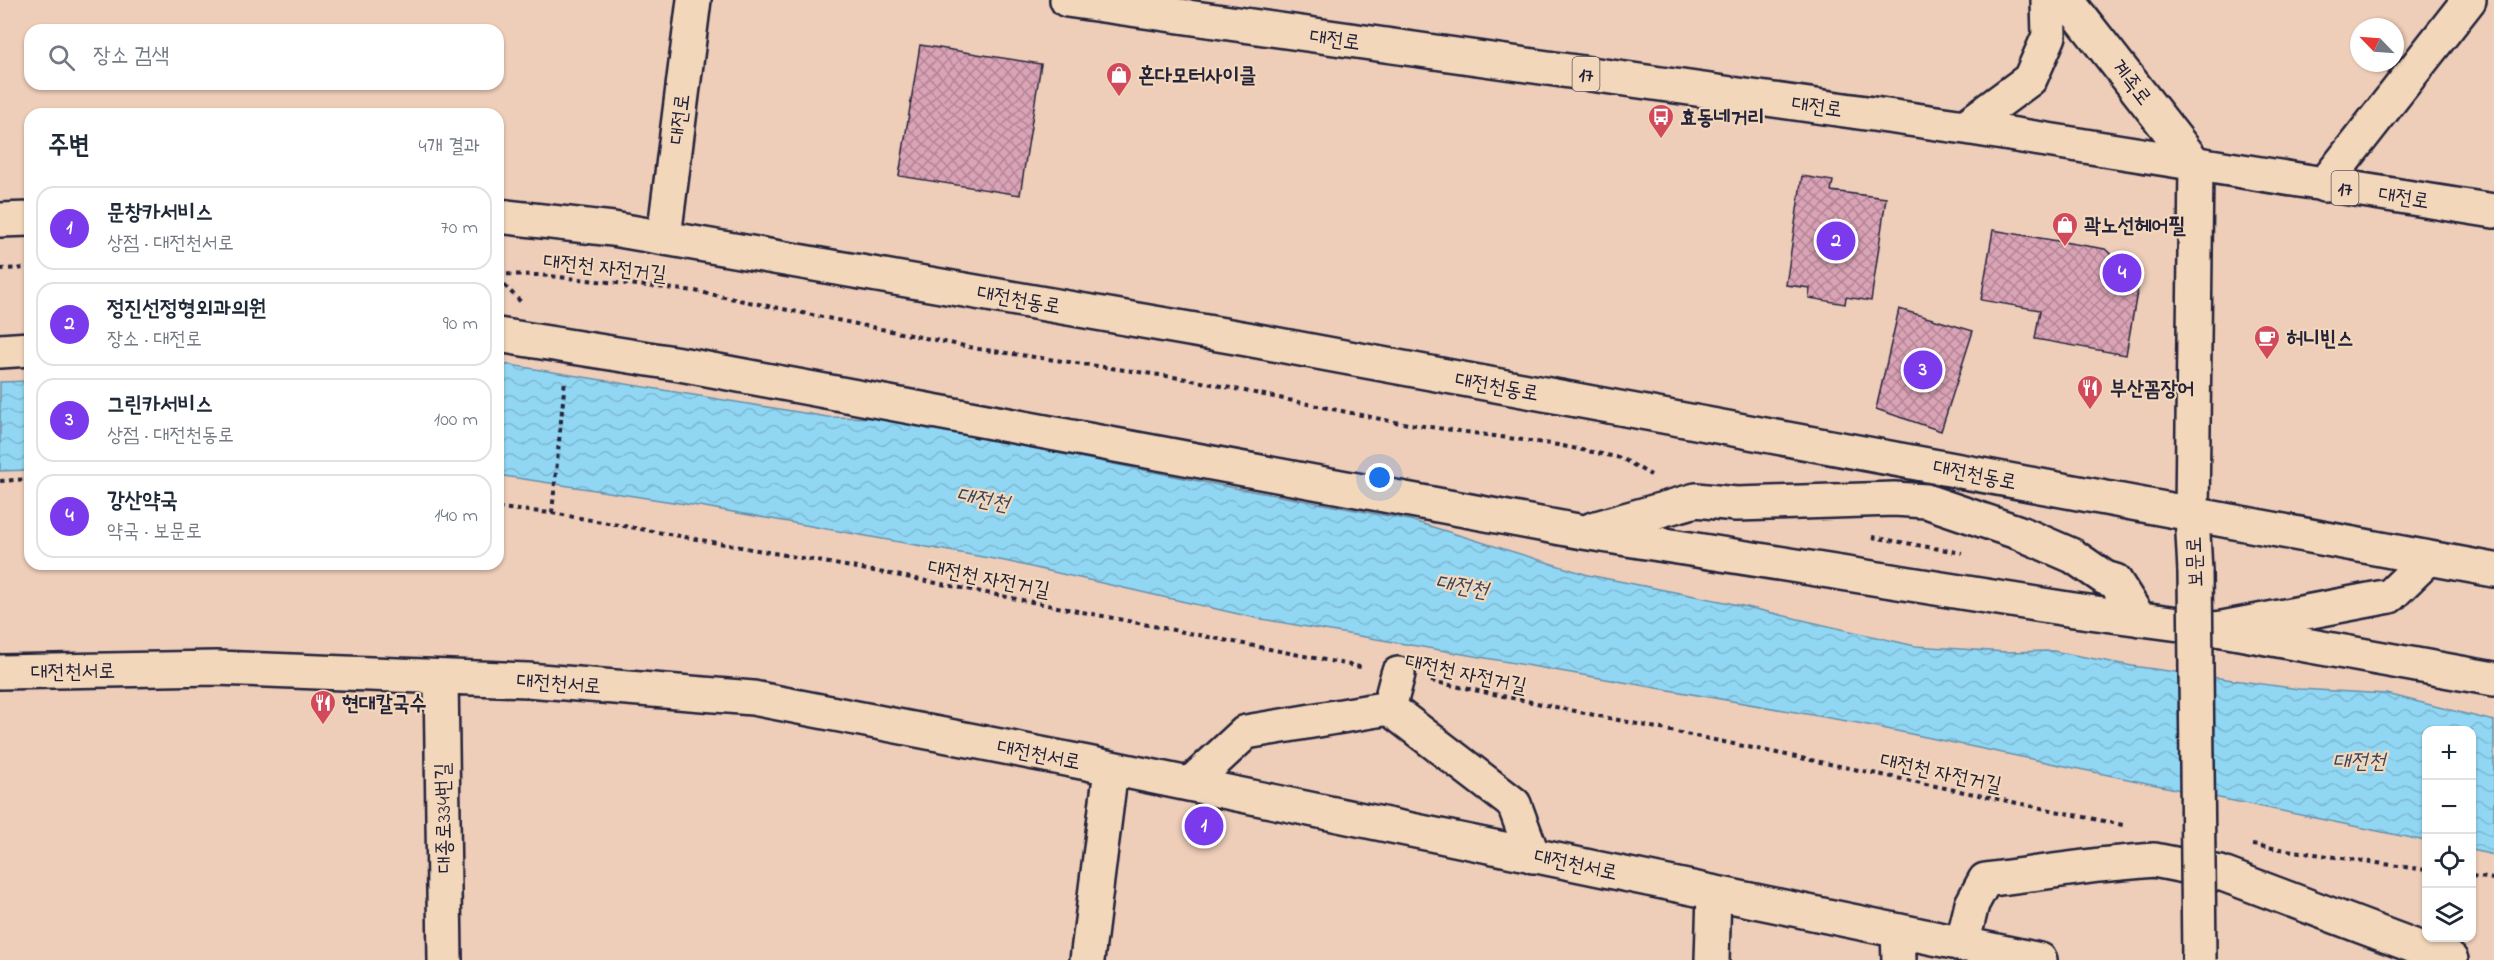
<!DOCTYPE html>
<html lang="ko">
<meta charset="utf-8">
<style>
:root{--surface:#fff;--page:#f2f2f3;--text:#1f2937;--muted:#747a83;--line:#e0e1e3;--accent:#7c3aed}
body{margin:0;font-family:"Indie Flower","Poor Story",sans-serif;background:var(--page);color:var(--text)}
.controls{position:absolute;right:18px;bottom:18px;display:grid;overflow:hidden;border-radius:12px;box-shadow:0 2px 4px #0004}
.controls button{width:54px;height:54px;display:grid;place-items:center;padding:0;border:0;border-bottom:2px solid var(--line);background:var(--surface);color:var(--text);font:30px sans-serif}
.compass{position:absolute;left:2350px;top:18px;width:54px;height:54px;border-radius:50%;background:var(--surface);box-shadow:0 2px 4px #0004;rotate:295deg}
.you{position:absolute;left:1380px;top:478px;width:21px;height:21px;margin:-15px;border:4px solid #fff;border-radius:50%;background:#1a73e8;box-shadow:0 0 0 9px #1a73e833}
.badge{display:grid;place-items:center;width:39px;height:39px;border-radius:50%;background:var(--accent);color:#fff;font-size:20px;font-weight:700}
.pin{position:absolute;translate:-50% -50%;border:3px solid #fff;box-shadow:0 2px 6px #0006}
.list{margin:0;padding:0;list-style:none}
h2{display:flex;justify-content:space-between;align-items:center;height:78px;margin:0;padding:0 24px;font-size:26px}
h2 small{font-size:20px;font-weight:400;color:var(--muted)}
.list li{display:grid;grid-template-columns:39px 1fr auto;gap:18px;align-items:center;box-sizing:border-box;height:84px;margin:0 12px 12px;padding:0 12px;border:2px solid var(--line);border-radius:18px}
.list b{display:block;font-size:22px;white-space:nowrap}
.list p{margin:0;font-size:20px;white-space:nowrap;color:var(--muted)}
.list em{font-size:20px;font-style:normal;color:var(--muted)}
.icon{flex:none;width:33px;height:33px;fill:none;stroke:currentColor;stroke-width:2;stroke-linecap:round;stroke-linejoin:round}
.map{position:relative;flex:none;width:2494px;height:960px;overflow:hidden}
.search{position:absolute;background:var(--surface);box-shadow:0 2px 4px #0004;left:24px;top:24px;width:480px;height:66px;display:flex;align-items:center;gap:15px;box-sizing:border-box;padding:0 21px;border-radius:18px;color:var(--muted);font-size:22px}
.panel{position:absolute;background:var(--surface);box-shadow:0 2px 4px #0004;left:24px;top:108px;width:480px;height:462px;border-radius:18px}
.map>svg:first-child{display:block}
.water{fill:url(#water-waves);stroke:#658fa9;stroke-width:1.5}
.building{fill:url(#building-cross-hatch);stroke:#22223b;stroke-width:1.5}
.lines{fill:none;stroke-linecap:round;stroke-linejoin:round}
.minor-casing{stroke:#22223b;stroke-width:38}
.major-casing{stroke:#22223b;stroke-width:38}
.path{stroke:#22223b;stroke-width:4;stroke-dasharray:4.5 4.5;stroke-linecap:butt}
.minor{stroke:#f3d7ba;stroke-width:33}
.major{stroke:#f3d7ba;stroke-width:33}
.minor-bridge-casing{stroke:#22223b;stroke-width:38;stroke-linecap:butt}
.minor-bridge{stroke:#f3d7ba;stroke-width:33}
.labels{text-anchor:middle;stroke-width:4.5;stroke-linejoin:round;paint-order:stroke}
.shield{fill:#f3d7ba;stroke:#615861;stroke-width:1.5}
.shield-label{font-size:20px;font-weight:bold;fill:#22223b}
.street-label{font-size:21px;fill:#22223b;stroke:#f3d7ba}
.poi-label{font-size:21px;font-weight:bold;fill:#22223b;stroke:#f3d7ba;text-anchor:start}
.water-label{font-size:22px;font-style:italic;fill:#384660;stroke:#f3d7ba}
</style>
<div class="map">
<svg width="2494" height="960" viewBox="0 0 2494 960">
<defs>
<pattern id="water-waves" width="16" height="10" patternUnits="userSpaceOnUse" patternTransform="scale(1.5)"><rect width="16" height="10" fill="#91d7f3"/><path d="M0 5q4-4 8 0t8 0" fill="none" stroke="#7db8d1"/></pattern>
<pattern id="building-cross-hatch" width="8" height="8" patternUnits="userSpaceOnUse" patternTransform="scale(1.5)"><rect width="8" height="8" fill="#dba3b6"/><path d="M0 0l8 8M0 8l8-8" fill="none" stroke="#b18495"/></pattern>
</defs>
<rect width="100%" height="100%" fill="#eecdb9"/>
<filter id="ink" filterUnits="userSpaceOnUse"><feTurbulence type="fractalNoise" baseFrequency=".0167" numOctaves="2"/><feDisplacementMap in="SourceGraphic" scale="12" xChannelSelector="R" yChannelSelector="G"/><feConvolveMatrix kernelMatrix="1 2 1 2 8 2 1 2 1" color-interpolation-filters="sRGB"/></filter>
<g filter="url(#ink)">
<path class="water" d="M498 363 828 417 883 418 1219 485 1410 520 1588 575 1725 602 1915 646 2006 652 2053 651 2132 666 2299 689 2387 694 2494 721V855L2472 850V730H2426V841L1858 723 1256 618 1005 561 705 507 498 475Z
M30 381V470L0 471V382Z"/>
<path class="building" d="M920 45 1041 64 1020 195 899 176Z
M1802 176 1833 181 1831 191 1886 198 1871 301 1846 297 1845 304 1809 298 1810 288 1786 285Z
M1993 230 2105 249 2139 281 2126 355 2035 339 2040 310 1981 300Z
M1899 309 1973 331 1941 431 1876 409Z"/>
<g class="lines">
<defs>
<path id="minor" d="M2324 185 2469 0
M498 216 613 229 1247 339 2494 570
M0 220 30 219
M664 237 694 0
M2195 572 2192 514 2196 165
M2217 629 2390 596 2429 558
M0 672 216 668 527 680 753 698 1087 763 2040 960
M441 677 445 960
M1389 708 1398 674
M1190 784 1246 732 1389 708 1514 804 1533 856
M1898 932 1899 960
M1962 945 1972 904 1985 880 2099 865 2154 860 2220 873 2451 960
M1087 960 1111 769
M1712 960 1714 893"/>
<path id="major" d="M1067 0 1965 127 2494 211
M2067 0 2196 165
M1965 127 2030 79 2049 36 2048 0
M498 335 680 364 1583 532 2074 610 2217 629 2494 679
M0 351 30 349
M1593 529 1696 500 1736 504 1894 499 1926 501 2020 533 2073 556 2105 578 2115 581 2139 619"/>
</defs>
<use href="#minor" class="minor-casing"/>
<use href="#major" class="major-casing"/>
<path class="path" d="M0 269 30 268
M498 274 539 275 695 291 979 349 1187 379 1395 422 1558 445 1621 458 1651 475
M498 279 521 302
M0 481 30 479
M498 508 552 513 901 576 1365 668
M552 513 565 380
M1872 537 1962 553
M1431 681 2123 825
M2252 845 2426 870
M2472 876 2494 879"/>
<use href="#minor" class="minor"/>
<use href="#major" class="major"/>
<defs>
<path id="minor-bridge" d="M2195 572 2199 960"/>
</defs>
<use href="#minor-bridge" class="minor-bridge-casing"/>
<use href="#minor-bridge" class="minor-bridge"/>
</g>
</g>
<defs>
<symbol id="shop-pin" viewBox="-11 -11 22 30"><path d="M0 17L-7.5 6A9.5 9.5 0 1 1 7.5 6Z" fill="#d1495b" stroke="#f3d7ba"/><path d="M-5-2.5h2.3a2.7 3.5 0 0 1 5.4 0H5L5.5 6h-11ZM-1.5-2.5h3a1.5 2.3 0 0 0-3 0Z" fill="#fff"/></symbol>
<symbol id="bus-pin" viewBox="-11 -11 22 30"><path d="M0 17L-7.5 6A9.5 9.5 0 1 1 7.5 6Z" fill="#d1495b" stroke="#f3d7ba"/><path d="M-5-6H5V4H4V6H2V4H-2V6H-4V4H-5ZM-3.5-4V0h7V-4ZM-3.5 1.2v1.5H-2V1.2ZM2 1.2v1.5H3.5V1.2Z" fill="#fff"/></symbol>
<symbol id="cafe-pin" viewBox="-11 -11 22 30"><path d="M0 17L-7.5 6A9.5 9.5 0 1 1 7.5 6Z" fill="#d1495b" stroke="#f3d7ba"/><path d="M-5.5-4.5H6V0H3Q3 3.5 0 3.5H-2.5Q-5.5 3.5-5.5 0ZM3-3.2v2h1.7v-2ZM-6 4.5H4V6H-6Z" fill="#fff"/></symbol>
<symbol id="restaurant-pin" viewBox="-11 -11 22 30"><path d="M0 17L-7.5 6A9.5 9.5 0 1 1 7.5 6Z" fill="#d1495b" stroke="#f3d7ba"/><path d="M-5-6h1v4h1v-4h1v4h1v-4h1v5L-1.5 .5V6h-2V.5L-5-1ZM5-6V6H3V1.5H1.5Q1.5-4 5-6Z" fill="#fff"/></symbol>
</defs>
<g fill-rule="evenodd">
<use href="#shop-pin" x="1104" y="60" width="30" height="40"/>
<use href="#bus-pin" x="1646" y="102" width="30" height="40"/>
<use href="#shop-pin" x="2050" y="210" width="30" height="40"/>
<use href="#cafe-pin" x="2252" y="323" width="30" height="40"/>
<use href="#restaurant-pin" x="2075" y="373" width="30" height="40"/>
<use href="#restaurant-pin" x="308" y="688" width="30" height="40"/>
</g>
<g class="labels">
<g class="shield">
<rect x="1572.5" y="57" width="27" height="34" rx="4.5"/>
<rect x="2331.5" y="171" width="27" height="34" rx="4.5"/>
</g>
<g class="shield-label">
<text x="1586" y="81">17</text>
<text x="2345" y="195">17</text>
</g>
<g class="street-label">
<text transform="translate(1335 39) rotate(8)" y="7">대전로</text>
<text transform="translate(2132 82) rotate(52)" y="7">계족로</text>
<text transform="translate(1817 106) rotate(8)" y="7">대전로</text>
<text transform="translate(679 119) rotate(-83)" y="7">대전로</text>
<text transform="translate(2404 197) rotate(9)" y="7">대전로</text>
<text transform="translate(605 267) rotate(6)" y="7">대전천 자전거길</text>
<text transform="translate(1019 299) rotate(10)" y="7">대전천동로</text>
<text transform="translate(1497 386) rotate(10)" y="7">대전천동로</text>
<text transform="translate(1975 474) rotate(11)" y="7">대전천동로</text>
<text transform="translate(2194 562) rotate(-92)" y="7">보문로</text>
<text transform="translate(989 578) rotate(11)" y="7">대전천 자전거길</text>
<text transform="translate(73 671) rotate(-1)" y="7">대전천서로</text>
<text transform="translate(1466 673) rotate(12)" y="7">대전천 자전거길</text>
<text transform="translate(559 683) rotate(4)" y="7">대전천서로</text>
<text transform="translate(1039 754) rotate(11)" y="7">대전천서로</text>
<text transform="translate(1941 772) rotate(12)" y="7">대전천 자전거길</text>
<text transform="translate(443 818) rotate(-91)" y="7">대종로334번길</text>
<text transform="translate(1576 864) rotate(12)" y="7">대전천서로</text>
</g>
<g class="poi-label">
<text x="1138" y="82">혼다모터사이클</text>
<text x="1680" y="124">효동네거리</text>
<text x="2084" y="232">곽노선헤어필</text>
<text x="2286" y="345">허니빈스</text>
<text x="2110" y="395">부산꼼장어</text>
<text x="342" y="710">현대칼국수</text>
</g>
<g class="water-label">
<text transform="translate(983 498) rotate(11)" y="8">대전천</text>
<text transform="translate(1462 585) rotate(10)" y="8">대전천</text>
<text x="2359" y="768">대전천</text>
</g>
</g>
</svg>
<div class="controls">
<button>+</button>
<button>−</button>
<button><svg class="icon" aria-label="locate" viewBox="0 0 24 24"><circle cx="12" cy="12" r="6"/><path d="M12 2v4M12 18v4M2 12h4M18 12h4"/></svg></button>
<button><svg class="icon" aria-label="layers" viewBox="0 0 24 24"><path d="M12 4l9 5-9 5-9-5zM3 14l9 5 9-5"/></svg></button>
</div>
<svg class="compass" viewBox="-18 -18 36 36"><path d="M0-13l5 13h-10z" fill="#e53935"/><path d="M0 13l5-13h-10z" fill="#747a83"/></svg>
<div class="you"></div>
<div class="pin badge" style="left:1204px;top:826px">1</div>
<div class="pin badge" style="left:1836px;top:241px">2</div>
<div class="pin badge" style="left:1923px;top:370px">3</div>
<div class="pin badge" style="left:2122px;top:273px">4</div>
<div class="search"><svg class="icon" aria-label="search" viewBox="0 0 24 24"><circle cx="10" cy="10" r="6"/><path d="M15 15l6 6"/></svg>장소 검색</div>
<section class="panel">
<h2>주변<small>4개 결과</small></h2>
<ul class="list">
<li><span class="badge">1</span><div><b>문창카서비스</b><p>상점 · 대전천서로</p></div><em>70 m</em></li>
<li><span class="badge">2</span><div><b>정진선정형외과의원</b><p>장소 · 대전로</p></div><em>90 m</em></li>
<li><span class="badge">3</span><div><b>그린카서비스</b><p>상점 · 대전천동로</p></div><em>100 m</em></li>
<li><span class="badge">4</span><div><b>강산약국</b><p>약국 · 보문로</p></div><em>140 m</em></li>
</ul>
</section>
</div>
